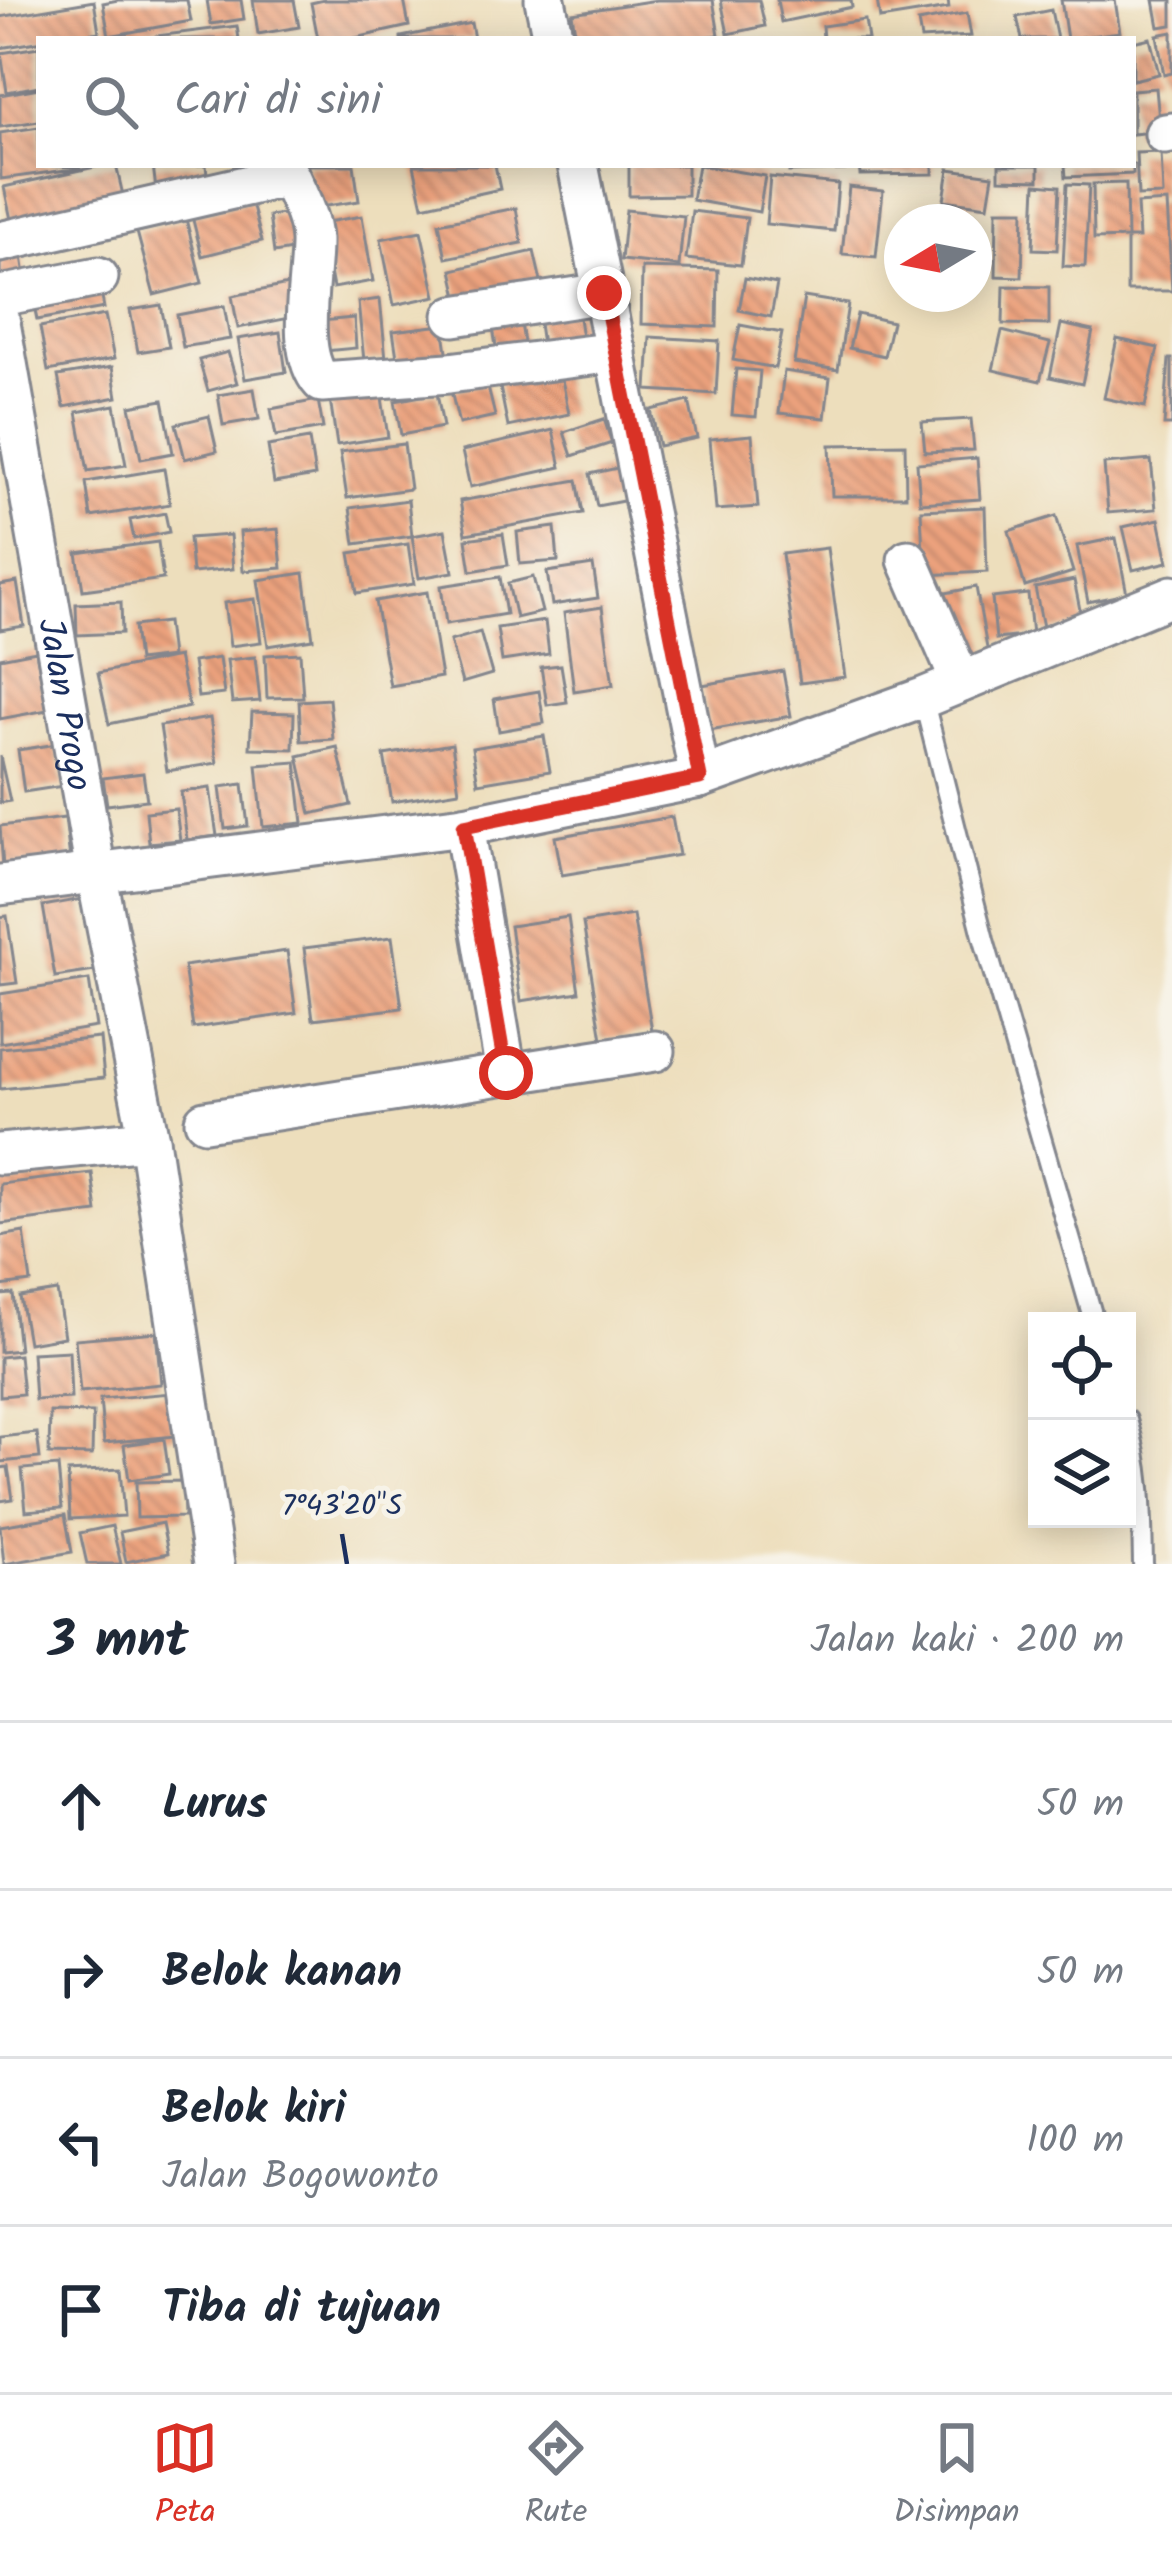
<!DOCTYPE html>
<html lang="id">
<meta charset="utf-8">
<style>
:root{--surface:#fff;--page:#f6f6f7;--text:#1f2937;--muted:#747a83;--line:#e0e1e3;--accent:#d93025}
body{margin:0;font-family:Kalam,sans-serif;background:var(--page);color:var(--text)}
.controls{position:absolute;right:36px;bottom:36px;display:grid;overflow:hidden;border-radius:0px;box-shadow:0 6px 30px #0003}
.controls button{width:108px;height:108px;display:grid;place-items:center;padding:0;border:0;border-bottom:3px solid var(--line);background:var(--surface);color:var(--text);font:60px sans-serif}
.compass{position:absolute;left:884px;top:204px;width:108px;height:108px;border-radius:50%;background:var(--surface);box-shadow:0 6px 30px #0003;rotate:260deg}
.stop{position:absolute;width:36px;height:36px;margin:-27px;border:9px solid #d93025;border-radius:50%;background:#fff}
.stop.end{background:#d93025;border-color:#fff;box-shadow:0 3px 12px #0008}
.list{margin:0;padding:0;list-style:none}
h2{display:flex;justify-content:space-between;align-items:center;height:156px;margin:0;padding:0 48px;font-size:51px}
h2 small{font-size:39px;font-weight:400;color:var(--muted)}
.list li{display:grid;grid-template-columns:78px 1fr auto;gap:36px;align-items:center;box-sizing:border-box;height:168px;padding:0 48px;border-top:3px solid var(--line)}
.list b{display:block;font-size:45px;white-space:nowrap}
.list p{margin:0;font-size:39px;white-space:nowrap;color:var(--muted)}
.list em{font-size:39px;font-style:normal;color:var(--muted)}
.icon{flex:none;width:66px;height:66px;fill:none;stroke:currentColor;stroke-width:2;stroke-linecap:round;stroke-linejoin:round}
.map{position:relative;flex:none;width:1172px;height:1564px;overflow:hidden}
.search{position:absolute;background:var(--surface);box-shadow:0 6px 30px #0003;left:36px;right:36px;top:36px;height:132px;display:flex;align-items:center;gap:30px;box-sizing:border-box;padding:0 42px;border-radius:0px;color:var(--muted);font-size:45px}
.sheet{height:828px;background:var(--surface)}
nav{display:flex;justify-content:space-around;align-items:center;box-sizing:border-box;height:168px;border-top:3px solid var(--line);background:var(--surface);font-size:33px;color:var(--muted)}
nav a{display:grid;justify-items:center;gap:6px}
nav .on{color:var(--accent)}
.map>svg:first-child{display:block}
.building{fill:url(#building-back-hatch)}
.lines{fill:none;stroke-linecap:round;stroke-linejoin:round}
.lane-casing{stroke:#84868d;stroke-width:24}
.street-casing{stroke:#84868d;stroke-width:45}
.lane{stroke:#fff;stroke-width:18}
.street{stroke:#fff;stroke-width:39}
.route{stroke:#d93025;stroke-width:15}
.ticks{fill:none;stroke:#1b2f5e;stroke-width:4.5}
.labels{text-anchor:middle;stroke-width:10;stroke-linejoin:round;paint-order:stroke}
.street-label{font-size:36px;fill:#1b2f5e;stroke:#f7f3e8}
.ticks-label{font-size:30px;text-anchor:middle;fill:#1b2f5e;stroke:#f7f3e8;stroke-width:10;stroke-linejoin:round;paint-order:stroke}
</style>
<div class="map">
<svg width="1172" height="1564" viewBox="0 0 1172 1564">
<defs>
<pattern id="building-back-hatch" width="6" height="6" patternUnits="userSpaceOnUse" patternTransform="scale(3)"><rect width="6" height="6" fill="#eca27d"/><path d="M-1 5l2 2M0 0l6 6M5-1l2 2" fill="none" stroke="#be846a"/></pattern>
</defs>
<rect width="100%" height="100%" fill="#f7f3e8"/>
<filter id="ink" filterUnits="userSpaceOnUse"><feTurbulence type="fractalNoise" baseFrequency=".00833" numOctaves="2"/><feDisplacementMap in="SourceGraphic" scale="24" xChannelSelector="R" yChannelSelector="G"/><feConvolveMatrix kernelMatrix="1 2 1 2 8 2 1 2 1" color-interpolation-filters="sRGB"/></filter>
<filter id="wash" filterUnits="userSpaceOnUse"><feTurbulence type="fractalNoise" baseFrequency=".004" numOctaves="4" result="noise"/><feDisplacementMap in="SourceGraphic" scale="48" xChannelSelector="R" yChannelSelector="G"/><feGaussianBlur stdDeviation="2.7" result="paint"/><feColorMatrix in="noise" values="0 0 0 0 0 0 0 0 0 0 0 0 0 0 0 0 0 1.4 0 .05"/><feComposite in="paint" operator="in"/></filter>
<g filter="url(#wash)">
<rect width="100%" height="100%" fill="#eddebc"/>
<g id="blocks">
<path class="building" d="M118 0H187L191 21 109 36 103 3Z
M207 0H241L244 19 211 24Z
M253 0H294L299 27 258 34Z
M324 0H404L409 26 351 39H318L311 3Z
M657 0H713L719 35 690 39H576L572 13Z
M721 0H759L765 26 728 34Z
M777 0H851L852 7 781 22Z
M877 0H948L949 8 880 19Z
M1061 0H1115L1120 32 1067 39Z
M1154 0H1172V25L1159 27Z
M94 1 99 32 0 48V17Z
M1051 10 1057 39H1022L1017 17Z
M967 13 971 36 921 39 918 22Z
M865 20 868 39H823L822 26Z
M471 23 474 39H401V37Z
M237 26 239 39H156V36Z
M1172 32V73L1164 75 1157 35Z
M1150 38 1159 74 1133 80V42Z
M39 47V86L7 92 1 53Z
M39 88V121L0 127V95Z
M1156 88 1160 131 1133 134V90Z
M39 127V165L81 168 1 179 0 133Z
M1161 152 1163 195 1138 196 1136 153Z
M104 165H116L125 204 13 229 4 187Z
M153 165H206L208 186 156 190Z
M306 165H354L359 201 313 208Z
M414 165H495L500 189 423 206Z
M629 165H687V195L629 196Z
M698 165 765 176 759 212 692 200Z
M789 165H845V170L789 172Z
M859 165H933V174L860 175Z
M999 165H1039V180L999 179Z
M1065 165H1133V174L1066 177Z
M949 169 993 175 988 206 944 200Z
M770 177 838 184 834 231 766 224Z
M1126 183 1127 238 1094 239 1093 184Z
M1036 184 1060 186 1057 250 1033 249Z
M1067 184 1089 185 1085 267 1063 266Z
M849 187 883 191 876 257 842 254Z
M251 200 262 241 202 256 192 216Z
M1167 202 1172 291H1127V238H1139L1137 204Z
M516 208 522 243 446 258 439 223Z
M626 210 684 216 679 266 621 260Z
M997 210H1024L1022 277 996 276Z
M692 211 747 218 741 265 686 259Z
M298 212 303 248 274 253 269 216Z
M362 216 373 281 333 288 321 223Z
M186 219 202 283 154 295 137 232Z
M421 231 436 296 394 305 381 239Z
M534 251 542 286 460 305 452 270Z
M22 256 26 282 0 276V258Z
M642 268 718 270 717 327 641 324Z
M745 278 777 284 771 317 739 310Z
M99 282 104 308 37 320 32 295Z
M293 284 299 316 238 328 232 296Z
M1004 286 1049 287V325L1003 324Z
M804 297 848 304 838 370 794 363Z
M380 299 386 359 364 361 358 302Z
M161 305 169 347 138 352 130 310Z
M224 306 230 339 183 347 177 315Z
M578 311 583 345 543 351 538 317Z
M857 314 892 322 884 356 849 348Z
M105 315 114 359 48 371 40 327Z
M520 317 525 349 497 353 492 321Z
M354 318 356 348 324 351 321 321Z
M1061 324 1093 331 1082 384 1050 377Z
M443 325 448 358 398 364 393 331Z
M740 325 782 333 775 368 733 360Z
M1002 331 1050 343 1040 381 993 370Z
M280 332 286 372 245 379 238 339Z
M650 337 719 341 716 394 647 390Z
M1117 339 1158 348 1145 407 1104 398Z
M228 352 237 383 208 391 199 360Z
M1169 359H1172V425H1164Z
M112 367 117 397 64 407 58 376Z
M736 369 760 371 756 417 732 415Z
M560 370 569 414 508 427 499 382Z
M784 371 830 378 825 418 779 413Z
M487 383 495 416 459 424 451 391Z
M254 389 259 419 223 425 218 395Z
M381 391 388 437 337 445 330 399Z
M437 393 443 427 401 435 395 401Z
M163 400 173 453 141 459 130 406Z
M318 400 323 428 276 436 271 409Z
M689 401 697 438 659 446 651 410Z
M115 405 126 465 88 471 77 412Z
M209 416 217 451 185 459 176 424Z
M604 419 612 443 572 456 564 432Z
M971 419 974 450 925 452 922 422Z
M553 430 561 467 470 487 462 451Z
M752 435 758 507 716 510 710 439Z
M309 439 315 476 274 483 268 446Z
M404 444 410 489 347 498 340 452Z
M905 444 906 496H832L830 445Z
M977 458 980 499 920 503 917 463Z
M1151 460 1156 509 1108 513 1104 464Z
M622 467 628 500 597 506 590 474Z
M164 469 170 504 91 517 86 482Z
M577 480 583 513 466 534 460 501Z
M408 500 412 536 355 544 350 508Z
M985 507 987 572 924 575 921 510Z
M165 513 169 532 134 539 130 520Z
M1056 516 1073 572 1025 587 1009 531Z
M1159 519 1168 562 1133 570 1123 527Z
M555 527 558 561 520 564 517 532Z
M278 529 282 568 243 571 240 532Z
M445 530 453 572 419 578 412 536Z
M503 534 508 565 471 571 466 539Z
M230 535 233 569 192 573 189 538Z
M1116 538 1127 594 1088 602 1077 546Z
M158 542 163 579 83 590 77 553Z
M408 544 414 584 357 593 350 553Z
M827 548 845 677 800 683 782 554Z
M593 565 598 598 552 605 547 572Z
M304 573 313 639 268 646 258 580Z
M500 577 506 614 446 624 441 586Z
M533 577 542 612 516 618 508 583Z
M1074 580 1083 625 1044 632 1035 588Z
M17 582 24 626 0 630V585Z
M976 587 988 654 953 660 941 594Z
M427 592 441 677 390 686 375 601Z
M1028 594 1032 635 996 639 992 598Z
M255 599 261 642 230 646 224 603Z
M121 602 122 633 77 635 76 604Z
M602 607 613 685 574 691 564 613Z
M545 621 549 654 502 661 497 628Z
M167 622 171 657 138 661 134 626Z
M480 632 492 674 462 683 450 641Z
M36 651 47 710 0 719V658Z
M300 653 303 697 267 698 265 655Z
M178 657 189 707 109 724 98 673Z
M255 657 260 701 232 703 227 660Z
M219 658 224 694 198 697 193 662Z
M561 665 567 702 547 705 541 667Z
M783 671 791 716 709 730 702 685Z
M539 691 544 723 499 731 494 699Z
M329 699 333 739 301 741 299 701Z
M252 712 294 713 293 749 250 748Z
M210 718 217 763 167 771 160 726Z
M544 736 550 771 478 783 472 748Z
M57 744 63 786 24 792 18 750Z
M452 744 459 791 392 802 384 755Z
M337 747 351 805 311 814 298 756Z
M0 756 10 801 0 803Z
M296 762 303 823 263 827 257 765Z
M143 773 147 800 107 805 103 778Z
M243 784 248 826 225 829 220 787Z
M210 788 217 836 187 840 181 792Z
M176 809 180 840 149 843 146 812Z
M672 817 679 855 562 875 555 837Z
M65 818 70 859 3 867 0 826Z
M82 899 95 971 55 977 43 906Z
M633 915 652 1031 602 1039 583 923Z
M7 916 17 983 0 985V917Z
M568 917 579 992 521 1001 510 926Z
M392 937 402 1008 313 1019 304 948Z
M287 951 296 1013 193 1028 184 966Z
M89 980 96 1027 0 1043V994Z
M100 1038 104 1078 0 1089V1048Z
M92 1173 97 1212 0 1224V1184Z
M24 1232 31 1282 0 1286V1236Z
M57 1291 64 1337 28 1343 20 1297Z
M13 1294 19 1350 0 1352V1295Z
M156 1332 161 1384 80 1392 75 1339Z
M69 1351 71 1398 35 1400 32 1353Z
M19 1355 23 1394 0 1396V1357Z
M171 1393 175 1436 104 1443 100 1399Z
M50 1412 93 1413 92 1455 49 1454Z
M37 1433 40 1458 0 1462V1437Z
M164 1439 169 1474 129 1480 124 1445Z
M58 1466 62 1508 26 1511 22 1469Z
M8 1467 13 1499 0 1501V1468Z
M120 1469 124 1516 70 1519 68 1472Z
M183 1481 184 1517 137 1518 136 1482Z
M65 1515 72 1552 4 1564 0 1526Z
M162 1523 168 1553 126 1562 120 1532Z
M112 1526 121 1564H87L80 1533Z"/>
</g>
</g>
<g filter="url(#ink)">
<use href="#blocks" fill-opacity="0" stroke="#84868d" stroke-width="3"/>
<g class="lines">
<defs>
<path id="lane" d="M923 698 984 940 1094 1321
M1127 1420C1142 1468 1142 1514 1143 1564"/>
<g id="street">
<path d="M545 0 553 39"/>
<path d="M1165 134 1172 133"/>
<path d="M578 165 700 778"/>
<path d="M0 242 289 176C298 196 310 218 311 240 312 279 294 351 322 382L449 373 616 352"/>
<path d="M0 296 98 277"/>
<path d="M454 316 604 293"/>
<path id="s1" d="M0 323 96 872 149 1140 214 1564"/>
<path d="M908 560 961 682"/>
<path d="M464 826 506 1073"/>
<path d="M0 885 464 826 700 778 923 698 1172 596"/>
<path d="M205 1121 655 1051"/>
<path d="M0 1154 149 1140"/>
</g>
</defs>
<use href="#lane" class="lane-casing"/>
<use href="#street" class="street-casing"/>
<use href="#lane" class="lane"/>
<use href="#street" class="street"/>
</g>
</g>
<g class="lines" filter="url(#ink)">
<path class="route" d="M506 1073 464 826 700 778 604 293"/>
</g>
<path class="ticks" d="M342 1534 347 1564"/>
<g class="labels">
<g class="street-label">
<text dy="13" stroke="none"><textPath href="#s1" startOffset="387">Jalan Progo</textPath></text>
</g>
</g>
<g class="ticks-label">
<text x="342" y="1515">7°43'20"S</text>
</g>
</svg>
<div class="controls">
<button><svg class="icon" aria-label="locate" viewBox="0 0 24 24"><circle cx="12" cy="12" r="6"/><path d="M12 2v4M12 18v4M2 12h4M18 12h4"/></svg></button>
<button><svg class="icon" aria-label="layers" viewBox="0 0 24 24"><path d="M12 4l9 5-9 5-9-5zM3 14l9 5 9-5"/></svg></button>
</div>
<svg class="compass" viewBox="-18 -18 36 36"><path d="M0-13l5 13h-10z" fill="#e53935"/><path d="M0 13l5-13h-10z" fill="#747a83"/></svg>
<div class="stop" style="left:506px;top:1073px"></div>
<div class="stop end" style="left:604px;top:293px"></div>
<div class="search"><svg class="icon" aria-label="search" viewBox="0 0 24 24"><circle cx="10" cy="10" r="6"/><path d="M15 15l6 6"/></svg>Cari di sini</div>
</div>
<section class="sheet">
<h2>3 mnt<small>Jalan kaki · 200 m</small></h2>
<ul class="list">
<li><svg class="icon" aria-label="ahead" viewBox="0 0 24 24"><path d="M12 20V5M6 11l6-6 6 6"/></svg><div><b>Lurus</b></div><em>50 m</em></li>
<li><svg class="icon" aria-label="right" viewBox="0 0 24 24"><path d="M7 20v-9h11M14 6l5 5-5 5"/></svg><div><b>Belok kanan</b></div><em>50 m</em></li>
<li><svg class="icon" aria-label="left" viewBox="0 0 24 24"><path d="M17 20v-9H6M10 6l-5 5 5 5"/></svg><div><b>Belok kiri</b><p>Jalan Bogowonto</p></div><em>100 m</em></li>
<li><svg class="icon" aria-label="arrive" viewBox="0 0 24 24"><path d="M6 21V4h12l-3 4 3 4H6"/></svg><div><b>Tiba di tujuan</b></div></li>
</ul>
</section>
<nav>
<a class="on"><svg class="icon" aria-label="map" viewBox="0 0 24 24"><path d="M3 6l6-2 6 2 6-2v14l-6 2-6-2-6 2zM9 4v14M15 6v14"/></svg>Peta</a>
<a><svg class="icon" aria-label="directions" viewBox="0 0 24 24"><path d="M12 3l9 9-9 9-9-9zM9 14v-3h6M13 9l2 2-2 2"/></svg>Rute</a>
<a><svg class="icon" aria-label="saved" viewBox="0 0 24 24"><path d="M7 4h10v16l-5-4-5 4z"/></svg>Disimpan</a>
</nav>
